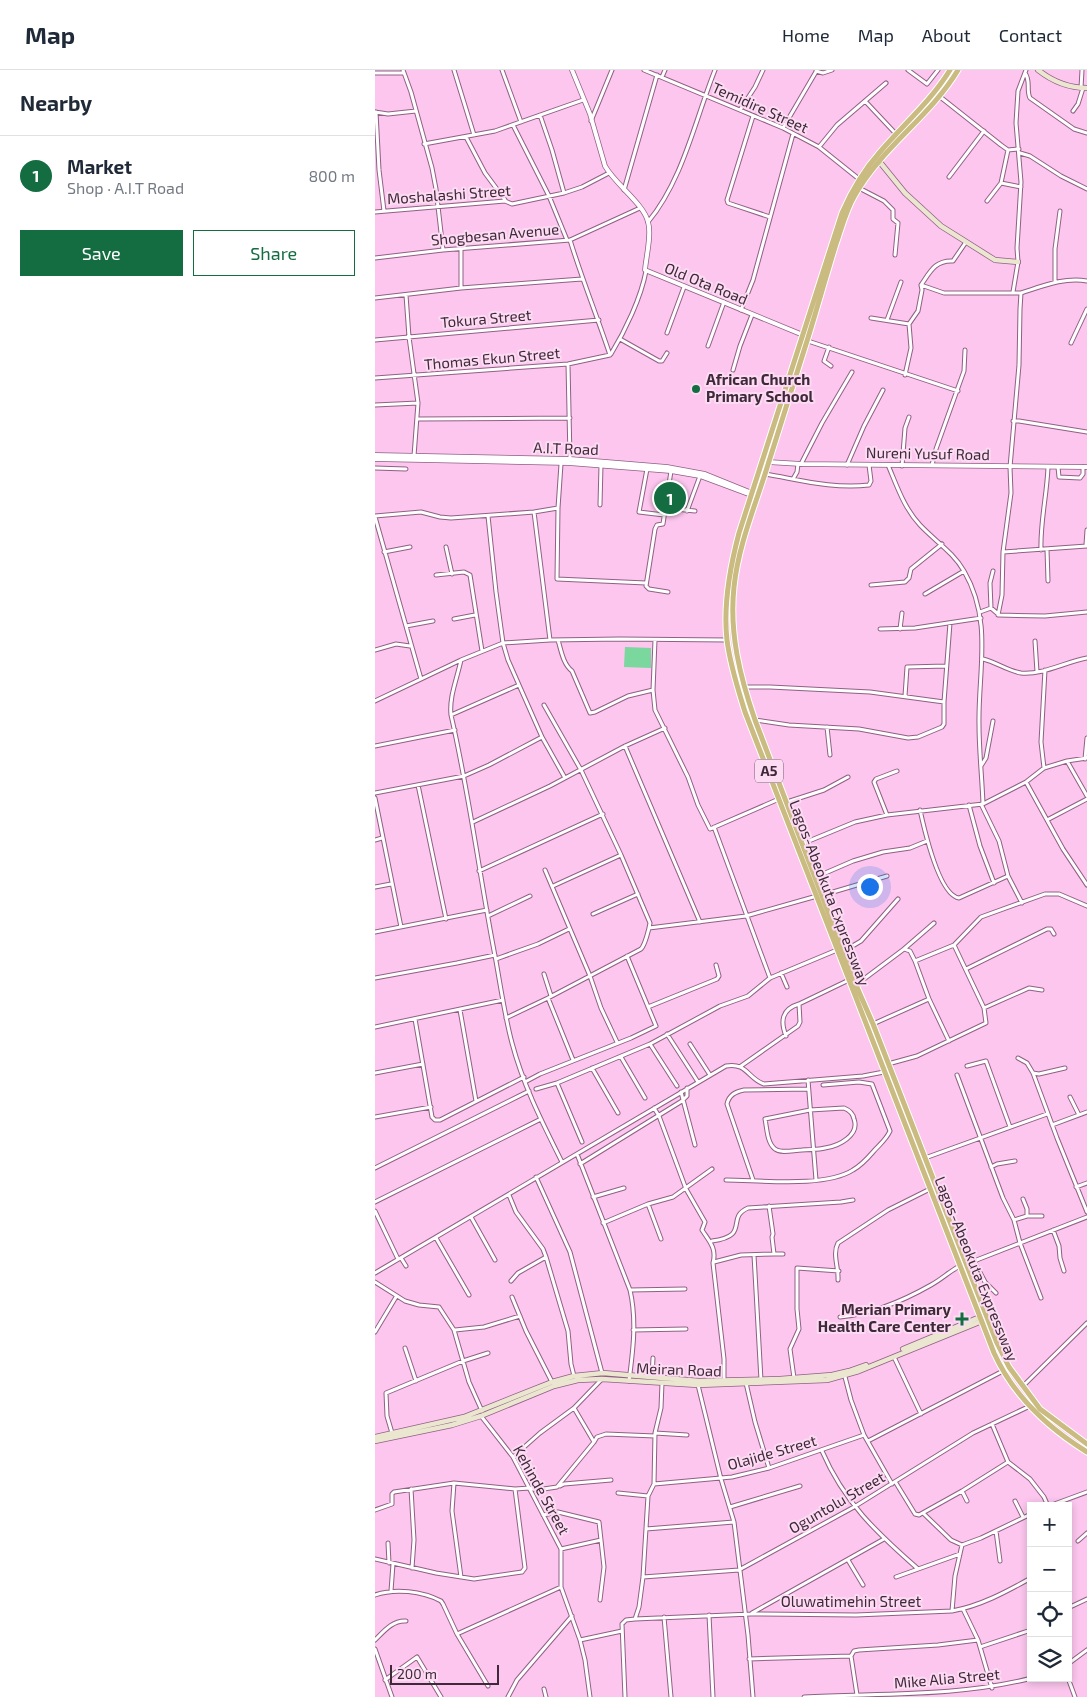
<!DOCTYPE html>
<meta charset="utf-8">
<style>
:root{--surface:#fff;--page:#f6f6f7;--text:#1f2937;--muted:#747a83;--line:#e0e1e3;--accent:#146d41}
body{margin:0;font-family:"Exo 2",sans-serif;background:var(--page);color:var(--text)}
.controls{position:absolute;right:15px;bottom:15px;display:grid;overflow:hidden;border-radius:0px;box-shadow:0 2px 8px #0003}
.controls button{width:45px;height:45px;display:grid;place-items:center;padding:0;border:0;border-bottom:1px solid var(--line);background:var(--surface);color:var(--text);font:25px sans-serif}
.scale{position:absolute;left:15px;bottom:12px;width:109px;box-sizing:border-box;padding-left:5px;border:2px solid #3e2939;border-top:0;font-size:14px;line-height:18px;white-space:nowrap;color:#3e2939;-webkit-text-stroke:4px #fcdbf3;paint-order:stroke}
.you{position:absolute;left:494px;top:816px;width:18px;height:18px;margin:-12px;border:4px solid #fff;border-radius:50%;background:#1a73e8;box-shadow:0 0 0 8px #1a73e833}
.badge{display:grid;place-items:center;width:32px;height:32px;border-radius:50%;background:var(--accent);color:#fff;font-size:16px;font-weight:700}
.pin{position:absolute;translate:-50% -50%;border:2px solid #fff;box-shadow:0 1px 5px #0006}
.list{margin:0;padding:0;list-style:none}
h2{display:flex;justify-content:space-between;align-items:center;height:65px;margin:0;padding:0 20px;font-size:21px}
h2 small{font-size:16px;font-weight:400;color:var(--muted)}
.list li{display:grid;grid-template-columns:32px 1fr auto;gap:15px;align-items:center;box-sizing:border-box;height:80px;padding:0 20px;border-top:1px solid var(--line)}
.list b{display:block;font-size:19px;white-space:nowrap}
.list p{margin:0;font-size:16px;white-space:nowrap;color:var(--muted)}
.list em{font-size:16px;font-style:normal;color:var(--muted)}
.actions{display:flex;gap:10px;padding:15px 20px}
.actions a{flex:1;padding:11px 0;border:1px solid var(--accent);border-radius:0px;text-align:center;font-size:18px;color:var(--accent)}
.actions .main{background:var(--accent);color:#fff}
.icon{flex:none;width:28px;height:28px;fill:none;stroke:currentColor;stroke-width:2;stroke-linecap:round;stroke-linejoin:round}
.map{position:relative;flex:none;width:712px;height:1627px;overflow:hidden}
header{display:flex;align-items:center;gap:30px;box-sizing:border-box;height:70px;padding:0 25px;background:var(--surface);border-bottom:1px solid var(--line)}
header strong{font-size:24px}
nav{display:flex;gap:28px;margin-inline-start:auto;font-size:18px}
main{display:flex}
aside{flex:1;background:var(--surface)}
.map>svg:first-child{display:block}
.green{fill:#7ad79e}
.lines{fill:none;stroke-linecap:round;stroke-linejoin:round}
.minor-casing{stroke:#8f6084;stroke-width:5}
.tertiary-casing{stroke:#8f6084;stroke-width:5.5}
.secondary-casing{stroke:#8f6084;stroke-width:6}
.trunk-casing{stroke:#fff;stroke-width:7}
.minor{stroke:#fff;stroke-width:3}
.tertiary{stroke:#fff;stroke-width:4}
.secondary{stroke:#ebe6d0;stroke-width:4.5}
.trunk{stroke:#cabb80;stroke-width:5}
.poi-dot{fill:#146d41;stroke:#fcdbf3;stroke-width:2}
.labels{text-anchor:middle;stroke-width:4;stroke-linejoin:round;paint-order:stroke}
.shield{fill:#fcdbf3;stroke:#775e71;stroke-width:1}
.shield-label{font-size:14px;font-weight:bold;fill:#3e2939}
.street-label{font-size:15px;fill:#3e2939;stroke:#fcdbf3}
.poi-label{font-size:15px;font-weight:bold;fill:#3e2939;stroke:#fcdbf3;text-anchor:start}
</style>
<header>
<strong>Map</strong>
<nav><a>Home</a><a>Map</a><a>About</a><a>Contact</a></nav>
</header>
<main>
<aside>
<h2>Nearby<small></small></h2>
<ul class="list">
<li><span class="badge">1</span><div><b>Market</b><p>Shop · A.I.T Road</p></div><em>800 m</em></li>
</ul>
<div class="actions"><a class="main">Save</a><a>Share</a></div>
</aside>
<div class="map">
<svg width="712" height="1627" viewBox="0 0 712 1627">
<rect width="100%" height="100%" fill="#fcc6ee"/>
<path class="green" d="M250 577 276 578V598L249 597Z"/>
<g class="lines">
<defs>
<path id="minor" d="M28 0 36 22 57 98 61 119 68 180
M79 0 99 65
M127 0 146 52
M269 0 408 58 444 77 484 109
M533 0 552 14 563 0
M441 1 448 3 457 0
M0 3H29
M650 3C656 11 651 20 655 28L699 59 712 63
M287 7 290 0
M706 18 707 0
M564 26 626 75 633 80 644 79
M490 31 511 13
M365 40 380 17 388 0
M698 41 703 34 708 18
M0 42 13 44 41 41
M1 42 4 100 9 141
M165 45 177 80 189 123
M378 46 352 130 353 133 395 147
M216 51 237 0
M138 55 174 126 192 170
M408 58 442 0
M91 67 110 103 130 130
M49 74 120 61 208 30
M444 77 462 55 490 31 521 64
M645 83 655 86 686 106 712 119
M574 107 609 61
M626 113 646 117
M484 118 509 131 518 140V149L523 153 520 185
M249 120 282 5
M612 131 626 113 633 80
M0 142 130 131 137 134 189 123 207 117 234 103
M273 152C308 110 320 50 340 0
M195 170C207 209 222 246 235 285
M0 188 68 180 195 170 265 138
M680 212V179L685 141
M546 215 569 223H646
M86 218V179
M638 222 643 192 642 178 646 112 641 53 643 21 651 0
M31 225 34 267 43 333 39 386
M0 228 86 218 207 209
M366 240 378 210 418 64
M496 248 534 254
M512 250 526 212
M292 263 309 217
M245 269 284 291H287L292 283
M0 270 224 250
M433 271 583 321
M696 273 712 239
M333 276 349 232
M454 277 449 291 456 296
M236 284C250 261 266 228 271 201
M193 294 195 389
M358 300 365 276 377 245
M530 305 536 278 534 254 543 241 547 220 546 215C555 202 560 190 578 191L591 172
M0 308 193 294 235 285
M0 335 43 333
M43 349 195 348
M638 351H644L712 362
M186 394 183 438 182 509 271 513
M426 394 447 353 477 302
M472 395 489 356 508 320
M513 395C522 416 529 438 545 455 560 471 578 482 589 501 618 551 603 601 604 654 604 681 607 707 608 734
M557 395 561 379 589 301 590 280
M527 396 530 358 534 347
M683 397 684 407 705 408 708 404V397
M0 398 31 399
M272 399 264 442 289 445
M390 404C426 410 457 419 494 415L496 411 494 395
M418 409 422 402 423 394
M225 435 226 395
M290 438 320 441
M312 441 325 406
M159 442 175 570
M0 446 46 442 65 447 76 448 159 442 183 438
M113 446 121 522 128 573 133 590 167 667 190 708
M0 447 46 609
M711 475 712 460
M71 477 77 504
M672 479 673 511
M666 480C665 452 672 425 673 397
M9 482 35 477
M628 482 712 476
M61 505 89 502 95 505 107 581
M496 515 530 512 534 508 536 499 567 474
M293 522 274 519 271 516 280 459 282 455 288 454 296 401
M550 524 589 501
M616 538 615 513 618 501
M605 542 616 538 623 544
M623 545 627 525 628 482 636 423 635 397 644 295 645 239 646 223C668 216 689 207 712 211
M623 545 670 546 712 542
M79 549 100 545
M31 556 58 551
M505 559 540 558 606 548
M525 559 527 543
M183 570C186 580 188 594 197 601L215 643 220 642 253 626 278 620
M280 570 278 620 280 640 313 707 323 735 335 759 404 729
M660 571 662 602
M0 580 21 574 35 576
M608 589C621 592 633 601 646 603 668 605 690 592 712 588
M86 590C82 609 74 627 76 645 95 727 105 810 121 891 126 919 130 947 137 973 148 1015 168 1054 187 1092
M370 617H395L495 622 569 632
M530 626 532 597 571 596
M0 631 86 590 128 573 175 570 245 569 352 570
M76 645 144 615
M380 650 414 655 484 659 533 668 543 667 567 657 569 654V632L575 553
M452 657 455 685
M0 676 80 660
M250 676 325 852
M710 689 712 668
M692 691 712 726
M606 696 611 688 618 651
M669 698 666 672 670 600
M651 712 688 779 712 815
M43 715 71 849
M0 723 89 706 114 695 167 667
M0 728 26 857
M412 732 449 720 473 707
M606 734 624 771 633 806 647 833
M594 735 605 776 619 813
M545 740C549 758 564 825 584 828L633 806
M512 745 499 712 501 709 522 701
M672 750 712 729
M98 752 175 716 250 676 290 658
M339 757 395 908
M0 770 7 768
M429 773 480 752 512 745 608 734 651 712 669 698 692 691 712 688
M170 800 215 906 226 938 242 972
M104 801 228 744
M441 807 478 791 508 782 535 778 552 771
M178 816 246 785
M0 817 16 814
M448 825 512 806
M218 844 263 824
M113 846 155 826
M274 858 371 846 442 826
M0 862 112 840
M529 879 559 853
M469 881 486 871 523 829
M121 889 163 874 194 859
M540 891 554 929 574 971
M591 899 672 859H676L679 864
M406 903 412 917
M169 904 176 926
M0 908 82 893 120 885
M481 915 529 879 535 881 540 891 579 875 606 847 670 824H684L712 836
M173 928 198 990
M273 937 342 909 344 906 341 895
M609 938 654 918 667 920
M85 940 101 1031
M131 948 173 928 266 879C270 875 274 859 275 853L246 785 206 700 169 635
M40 949 57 1047 60 1050H65L149 1007
M498 954 554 929
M0 957 128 930
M292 964 323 1012
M411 966C405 951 407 939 424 934
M275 974 345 936 373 926 395 908 462 880
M315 974 335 1005
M246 987 270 1028
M643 988 652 993 658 1003 682 1068 712 1142
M513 994 542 986 611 953 609 938 579 875
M366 996 423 956 425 952 424 934 474 910
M592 996 611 991 635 1057
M217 998 243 1043
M0 1003 48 994
M658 1003 664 1004 690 998
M582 1005 628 1128 639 1150 645 1173 666 1228
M433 1010 441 1110
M150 1012 165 1004 256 968 281 956 252 886
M161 1019 182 1013
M306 1022 320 1075
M695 1027 704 1045
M279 1038 284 1046 311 1119 330 1152 327 1160C334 1171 342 1178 338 1193L349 1289V1310
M469 1038C474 1040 478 1043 479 1049 485 1065 464 1076 450 1078 443 1080 435 1079 427 1080 419 1080 407 1084 400 1079 392 1073 392 1058 390 1049L435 1040Z
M0 1047 56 1037
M677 1055 712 1042
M207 1072 182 1013 275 974 302 1016
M202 1084 255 1220C262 1250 258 1281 254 1311
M550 1088 672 1044
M205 1094 307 1031 312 1026V1018
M616 1097 622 1094 640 1091
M0 1098 154 1021
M161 1107 195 1182 227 1303
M351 1110C384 1110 450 1118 478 1100 485 1096 492 1089 498 1082 504 1075 511 1070 515 1061L497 1014 484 1012 448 1015
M378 1110 352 1034C354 1025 360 1022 369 1020L433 1019
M701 1117 712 1113
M134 1125 141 1142 168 1179 171 1187 193 1261 196 1294 199 1306
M218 1127 249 1118
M0 1132 166 1049
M273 1134 286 1169
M394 1136 398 1164 397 1167 399 1184H408
M0 1141 23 1189
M652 1146H667
M96 1147 120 1190
M639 1150 652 1146V1139L648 1129
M228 1153 273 1134 298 1127 337 1099
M678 1160 684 1176 685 1188 689 1201
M61 1168 94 1225
M337 1171C376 1166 350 1148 373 1138L466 1132 478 1130
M379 1185 386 1310
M26 1188 31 1196
M599 1191 610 1212 621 1223
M339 1192 366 1185 399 1184
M0 1203 351 996C372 992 373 1009 389 1014L488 1006 509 1002
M463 1210C464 1198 457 1184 463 1173L513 1140 555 1119
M136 1211 143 1203 171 1187
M0 1212 30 1231 44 1235 64 1237 79 1260 94 1312 107 1341
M255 1220 310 1219
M137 1227 151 1261 177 1312
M465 1247C497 1244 528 1231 556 1215 572 1206 580 1195 599 1191L712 1147
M80 1260 109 1257 145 1246
M258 1260 311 1259
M0 1262 21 1227
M30 1278 41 1311
M519 1287 546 1344
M469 1303 476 1330 489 1365 517 1414
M277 1307 278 1288
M419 1308 415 1279 424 1259 422 1239V1198L464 1201
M371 1313 380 1352 394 1398
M323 1315 346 1409 359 1452 373 1565 378 1627
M648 1316 712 1253
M199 1338 219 1372
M106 1346 138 1387 186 1479V1517L205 1570 210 1590 215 1627
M617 1354 633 1392 655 1409 669 1427 673 1436
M17 1363 12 1346 11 1323 88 1291 113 1283
M280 1363 312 1365
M493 1371 628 1301
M447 1381C469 1432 501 1462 542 1498
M138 1387 165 1363 199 1338 227 1309
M79 1413 77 1441 86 1507
M521 1413 540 1444 544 1445 587 1421 633 1392
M279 1414 357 1407 394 1398 489 1365
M185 1416 189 1414 236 1410
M36 1419 39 1470 37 1498
M587 1421 592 1431
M243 1423 273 1426
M640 1431 648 1447
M674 1436 712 1422
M355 1437 425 1416
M0 1440 17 1434V1424L19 1422 79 1413 140 1419 155 1418 162 1420 182 1417 219 1372 222 1367 231 1364 280 1366
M548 1443 576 1470 587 1475 580 1506 577 1541
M168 1445 183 1442 224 1452 229 1497 225 1530
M271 1459 359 1452
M621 1461 625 1491
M703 1471 712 1463
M13 1473 14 1493
M587 1475 606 1468 656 1444
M186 1479 226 1470
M0 1489 61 1503 99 1509 147 1502 150 1498 140 1419
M473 1490 488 1515
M268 1507 364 1500 479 1437 598 1363 655 1336
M521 1507 585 1484
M16 1521 18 1494
M0 1525C20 1518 47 1521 66 1531L68 1534 82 1564 113 1616
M693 1538 712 1529
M588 1539 603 1570 617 1618
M377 1543 509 1469
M334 1545 338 1627
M289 1547 296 1627
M260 1549 376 1544 481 1545 577 1541C605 1536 631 1522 656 1508
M82 1564 186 1517
M0 1570C9 1561 18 1550 31 1551
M205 1570 247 1561
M605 1577 656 1560
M0 1579 17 1627
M476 1586 482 1625
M374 1589 476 1586 479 1581 484 1580 563 1575 603 1570
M693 1594 712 1580
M693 1608 700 1627
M10 1610 42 1587 66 1627
M169 1619 171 1627
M133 1627 142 1610 197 1546
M250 1627 247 1554 251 1550 260 1549 264 1537 268 1507 273 1426 279 1414 280 1363 286 1338 287 1313
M429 1627C505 1623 583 1627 657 1608"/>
<path id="tertiary" d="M197 0 215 44 230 96C240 114 269 134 273 152 277 164 271 187 270 200L428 265
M0 385 195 389 292 397 330 404 377 423
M0 389 194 393 296 401 325 406 376 425
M393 392 426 394 712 397"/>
<path id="secondary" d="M663 0C677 11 694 18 712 18
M504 91 530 123 566 156 620 190 643 192
M528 1279 605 1247
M0 1367 89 1347 177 1312 199 1306 228 1303 324 1311 405 1309 457 1305 474 1301 491 1295
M0 1371 77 1355 106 1346 179 1316 203 1310 227 1309 323 1315 452 1310 484 1301 607 1251"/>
<path id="trunk" d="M575 0C556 31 529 54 505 82 489 100 477 120 467 143L364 463C355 497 348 535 352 570 355 595 363 619 370 642L619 1283C638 1325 673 1358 712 1382
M583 0C555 47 507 77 480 125 471 140 467 157 461 174 451 206 442 239 432 271 418 316 404 360 390 404 378 441 363 478 359 517 354 563 365 607 380 650L481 915 498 954 622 1273 634 1297 665 1339 712 1374"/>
</defs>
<use href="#minor" class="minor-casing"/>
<use href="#tertiary" class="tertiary-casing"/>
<use href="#secondary" class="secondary-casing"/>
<use href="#trunk" class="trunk-casing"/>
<use href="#minor" class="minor"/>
<use href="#tertiary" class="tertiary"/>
<use href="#secondary" class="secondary"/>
<use href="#trunk" class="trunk"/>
</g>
<g class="poi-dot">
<circle cx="321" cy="319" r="5"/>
<path d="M584.5 1241.5h5v5h5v5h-5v5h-5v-5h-5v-5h5z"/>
</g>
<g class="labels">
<rect class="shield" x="380" y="689.5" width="28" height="23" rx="4"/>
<g class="shield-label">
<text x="394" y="706">A5</text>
</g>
<g class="street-label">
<text transform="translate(385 38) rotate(24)" y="5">Temidire Street</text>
<text transform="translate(74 125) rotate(-4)" y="5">Moshalashi Street</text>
<text transform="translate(120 165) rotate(-5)" y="5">Shogbesan Avenue</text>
<text transform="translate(331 214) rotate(22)" y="5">Old Ota Road</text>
<text transform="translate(111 249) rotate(-5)" y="5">Tokura Street</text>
<text transform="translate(117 289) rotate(-5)" y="5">Thomas Ekun Street</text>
<text transform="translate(191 379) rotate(2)" y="5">A.I.T Road</text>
<text transform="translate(553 384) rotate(1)" y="5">Nureni Yusuf Road</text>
<text transform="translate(454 823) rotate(69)" y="5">Lagos-Abeokuta Expressway</text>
<text transform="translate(601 1199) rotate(68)" y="5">Lagos-Abeokuta Expressway</text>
<text transform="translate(304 1300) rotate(2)" y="5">Meiran Road</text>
<text transform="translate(397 1383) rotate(-16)" y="5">Olajide Street</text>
<text transform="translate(166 1420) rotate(61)" y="5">Kehinde Street</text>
<text transform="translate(462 1433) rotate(-30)" y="5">Oguntolu Street</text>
<text x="476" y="1537">Oluwatimehin Street</text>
<text transform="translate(572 1609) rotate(-5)" y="5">Mike Alia Street</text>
</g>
<g class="poi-label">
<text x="331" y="315">African Church<tspan x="331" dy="17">Primary School</tspan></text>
<text x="576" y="1245" text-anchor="end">Merian Primary<tspan x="576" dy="17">Health Care Center</tspan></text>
</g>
</g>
</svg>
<div class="controls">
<button>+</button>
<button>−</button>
<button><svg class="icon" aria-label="locate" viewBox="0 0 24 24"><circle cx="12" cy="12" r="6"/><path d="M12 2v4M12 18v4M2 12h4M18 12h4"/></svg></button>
<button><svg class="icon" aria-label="layers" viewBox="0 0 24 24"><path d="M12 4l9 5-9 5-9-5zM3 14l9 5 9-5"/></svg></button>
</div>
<div class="scale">200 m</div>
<div class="you"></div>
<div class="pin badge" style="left:295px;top:428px">1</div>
</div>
</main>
